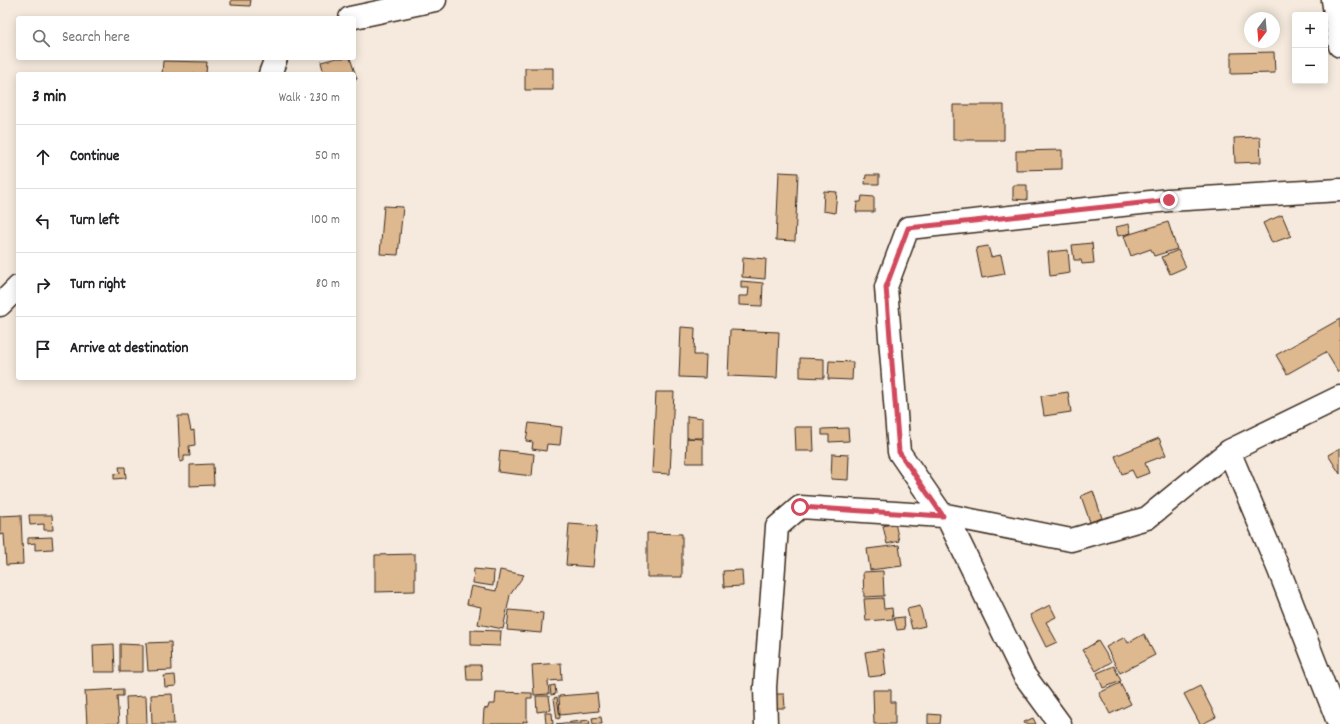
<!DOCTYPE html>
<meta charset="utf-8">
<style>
:root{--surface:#fff;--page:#f6f6f6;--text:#202124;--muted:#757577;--line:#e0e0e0}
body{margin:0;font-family:Dekko,sans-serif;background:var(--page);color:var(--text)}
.controls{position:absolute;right:12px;top:12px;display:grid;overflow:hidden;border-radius:4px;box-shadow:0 2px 10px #0003}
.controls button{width:36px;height:36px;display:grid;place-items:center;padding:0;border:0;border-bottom:1px solid var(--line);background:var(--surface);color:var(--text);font:20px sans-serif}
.compass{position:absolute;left:1244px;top:12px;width:36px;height:36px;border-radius:50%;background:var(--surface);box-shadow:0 2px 10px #0003;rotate:196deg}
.stop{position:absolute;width:12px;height:12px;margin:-9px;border:3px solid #d1495b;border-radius:50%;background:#fff}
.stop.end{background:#d1495b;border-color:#fff;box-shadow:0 1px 4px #0008}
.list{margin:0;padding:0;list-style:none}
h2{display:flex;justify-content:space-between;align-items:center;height:52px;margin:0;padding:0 16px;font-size:17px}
h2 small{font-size:13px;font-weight:400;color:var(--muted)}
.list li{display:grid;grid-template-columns:26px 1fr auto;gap:12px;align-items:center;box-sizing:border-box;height:64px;padding:0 16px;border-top:1px solid var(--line)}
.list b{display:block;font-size:15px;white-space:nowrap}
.list em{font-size:13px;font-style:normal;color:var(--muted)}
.icon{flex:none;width:22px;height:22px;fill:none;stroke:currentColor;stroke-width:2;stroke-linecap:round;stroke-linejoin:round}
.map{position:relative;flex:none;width:1340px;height:724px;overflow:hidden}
.search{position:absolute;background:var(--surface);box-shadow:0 2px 10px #0003;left:16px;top:16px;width:340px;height:44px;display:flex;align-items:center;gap:10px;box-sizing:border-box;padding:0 14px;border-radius:4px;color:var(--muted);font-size:15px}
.panel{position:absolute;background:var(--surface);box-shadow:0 2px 10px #0003;left:16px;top:72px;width:340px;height:308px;border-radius:4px}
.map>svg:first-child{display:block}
.building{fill:#deb88f;stroke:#3b2a1e}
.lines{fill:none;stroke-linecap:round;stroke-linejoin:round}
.minor-casing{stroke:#3b2a1e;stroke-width:25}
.minor{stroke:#fff;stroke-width:22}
.route{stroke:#d1495b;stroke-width:5}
</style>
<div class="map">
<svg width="1340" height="724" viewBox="0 0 1340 724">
<rect width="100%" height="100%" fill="#f5eadd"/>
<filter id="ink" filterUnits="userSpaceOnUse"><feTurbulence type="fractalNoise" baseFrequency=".025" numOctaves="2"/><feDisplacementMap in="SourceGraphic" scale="8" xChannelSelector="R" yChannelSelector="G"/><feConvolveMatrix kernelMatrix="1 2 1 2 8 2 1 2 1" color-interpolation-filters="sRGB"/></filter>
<g filter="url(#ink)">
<path class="building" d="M231 0H251L250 6 231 5Z
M1274 52 1275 73 1231 74V53Z
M337 58H350L357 79 354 80V74H324L321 62Z
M163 61 207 62 206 74H162Z
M525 68H553V90H525Z
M953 105H1004V140H953Z
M1260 137 1261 162 1235 163 1234 138Z
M1062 150V169L1016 170V151Z
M779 172 798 173 795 241 776 240Z
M866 175H879V184H865Z
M1013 185H1027V200L1013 199Z
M824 191 837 192 835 213 823 211Z
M862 196 874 197V212H856L857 202H861Z
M384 206 403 207 398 255 380 254Z
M1282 215 1291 236 1272 243 1263 223Z
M1168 222 1177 249 1154 256 1151 249 1131 256 1124 236Z
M1129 224 1131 233 1118 236 1116 227Z
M1092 243 1094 263 1082 264 1081 260H1074L1072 245Z
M988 246 991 257 1001 255 1005 274 982 278 976 248Z
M1068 250 1070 273 1050 276 1048 252Z
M1178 250 1186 267 1170 274 1162 257Z
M743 257 766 259 765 279 742 277Z
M741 281 763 283 762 306 739 305V296H748L749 288H741Z
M1340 319V371L1338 372 1326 352 1287 374 1276 355Z
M681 327 695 328 694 355H706L705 378 679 377Z
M730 330 779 332 777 378 728 376Z
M800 358 824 359V378L800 377Z
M829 361 853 362 852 380 828 379Z
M656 392H674L670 474 652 473Z
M1068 392 1071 412 1044 416 1041 396Z
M178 416H188L191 431 194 430 195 445 189 446 190 456H184V461L180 462Z
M687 416 703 418V438H687Z
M529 423 562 427 560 445 547 444 546 451 532 449 533 442 526 441Z
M795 427H813L814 451H796Z
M848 428 849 441 829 442V435H822V429Z
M687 438 703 439V463H686Z
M1159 438 1166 455 1145 463 1149 473 1136 478 1132 470 1122 474 1115 456Z
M1340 448V474L1328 455Z
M500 450 534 454 532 476 498 472Z
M832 454 849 455 848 480 831 479Z
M213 464 214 485 190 486V465Z
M119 467H125L126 478 114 479V474L120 473Z
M1093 491 1102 518 1090 522 1081 496Z
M21 515 23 564 6 565 4 534 0 535V516Z
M29 515H52L53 530H44V524L30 525Z
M895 523 899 541 887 544 883 526Z
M569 524 597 526 593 567 566 565Z
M647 533 682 534V577H647Z
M52 537 53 549 35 550V543L28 544V538Z
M899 545 902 566 870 570 867 549Z
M415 554V591L375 592V555Z
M474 569 494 571 493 586 473 583Z
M500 570 524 575 510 595 503 629 478 624 481 607 467 604 471 586 496 591Z
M742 570 743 586 724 587 723 571Z
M883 571 884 596 864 597 863 572Z
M883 598 884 609 892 608 893 619 866 621 864 599Z
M1050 605 1056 617 1046 622 1057 642 1046 647 1030 615Z
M920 606 925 626 912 629 907 609Z
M509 610 543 613 541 633 507 630Z
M904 617 905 629 897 630 894 618Z
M471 630 501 631 500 646 471 645Z
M1144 634 1155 655 1120 673 1106 647 1125 637 1128 643Z
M1098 641 1111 662 1096 671 1083 650Z
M171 642 172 670 148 671 146 643Z
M114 644 115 672H94L93 645Z
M120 644 143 645V672H120Z
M883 649 886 675 869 677 865 652Z
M561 663 562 680 548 681 549 694 534 695 532 665Z
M466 665H481L482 680H467Z
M1114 666 1121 681 1103 688 1097 673Z
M175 675 176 686 165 687 164 676Z
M1120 683 1131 704 1110 714 1099 693Z
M555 685 556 694 551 695 550 686Z
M1200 686 1216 717 1202 724H1200L1184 694Z
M123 689V696H117L119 724H87L85 691Z
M873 690H891V702H895V724H874Z
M496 692 532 693V698H527V722L523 721V724H483L484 709 488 708 489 704H495Z
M597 693 599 711 560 715 559 696Z
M172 694 174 724H152L151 695Z
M774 694H784L785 708H775Z
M146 696 147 724H127L126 697Z
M536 696H549L551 710 537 712Z
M557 697 560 718 557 719 554 698Z
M545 713H552L553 724H546Z
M928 714 941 715 940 724H928Z
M601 717 602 724H593L592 718Z
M1033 718 1036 724H1025L1024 722Z
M589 720 590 724H556Z"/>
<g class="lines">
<defs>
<path id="minor" d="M1333 0 1340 46
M350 18 435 0
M270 74 276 58
M0 305 18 287
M946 515 1024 675 1060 724
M943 516 899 452 886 287 908 228 1169 200 1340 190
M766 724 765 687 777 527 800 507 943 516 946 515 1071 540 1147 518 1229 451
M1339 724 1279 570 1229 451 1340 397"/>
</defs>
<use href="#minor" class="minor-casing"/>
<use href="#minor" class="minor"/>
</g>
</g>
<g class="lines" filter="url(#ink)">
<path class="route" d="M800 507 943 516 899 452 886 287 908 228 1169 200"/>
</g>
</svg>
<div class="controls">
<button>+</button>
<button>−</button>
</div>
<svg class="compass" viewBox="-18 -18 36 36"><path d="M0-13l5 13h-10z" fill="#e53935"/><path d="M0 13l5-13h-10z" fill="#757577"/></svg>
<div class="stop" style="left:800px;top:507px"></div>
<div class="stop end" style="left:1169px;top:200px"></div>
<div class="search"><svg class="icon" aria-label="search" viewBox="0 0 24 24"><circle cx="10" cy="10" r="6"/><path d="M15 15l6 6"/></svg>Search here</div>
<section class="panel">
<h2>3 min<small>Walk · 230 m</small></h2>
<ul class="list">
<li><svg class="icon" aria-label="ahead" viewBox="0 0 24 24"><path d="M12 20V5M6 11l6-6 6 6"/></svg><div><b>Continue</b></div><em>50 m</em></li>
<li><svg class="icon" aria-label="left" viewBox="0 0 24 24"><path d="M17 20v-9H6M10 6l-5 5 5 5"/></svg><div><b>Turn left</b></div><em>100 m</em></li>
<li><svg class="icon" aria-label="right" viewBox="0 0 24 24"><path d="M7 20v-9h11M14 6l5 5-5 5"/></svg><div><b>Turn right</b></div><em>80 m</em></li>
<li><svg class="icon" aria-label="arrive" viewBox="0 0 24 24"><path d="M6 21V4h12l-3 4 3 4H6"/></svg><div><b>Arrive at destination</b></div></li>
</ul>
</section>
</div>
